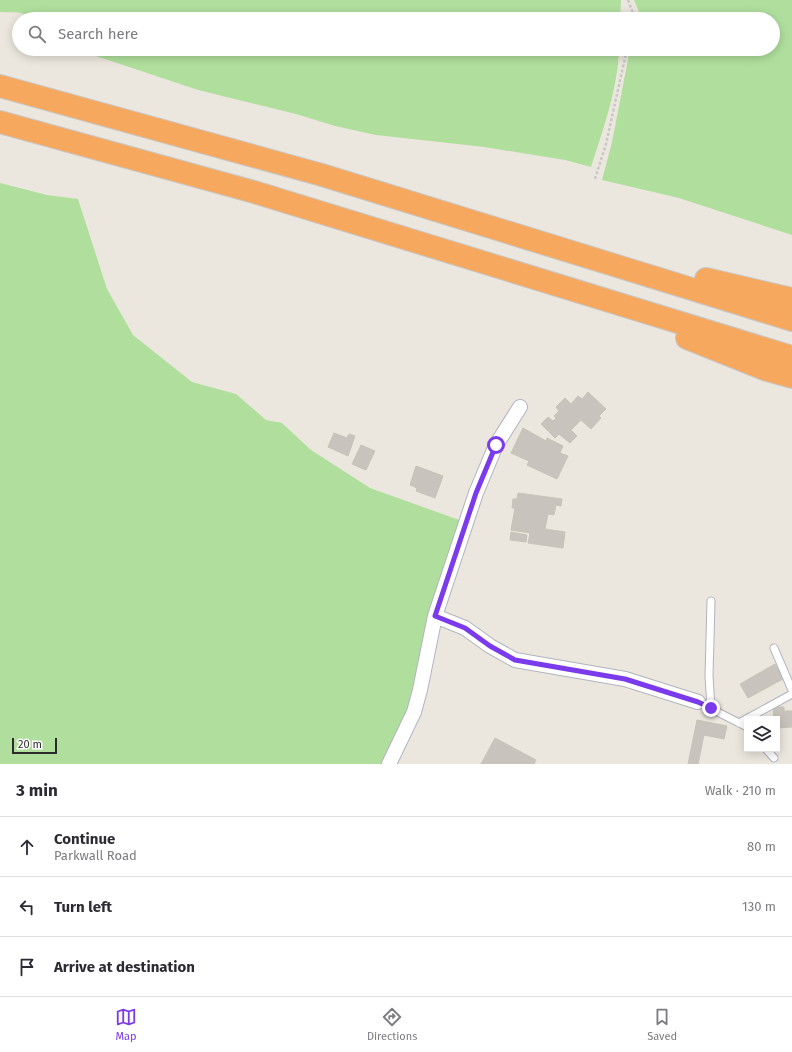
<!DOCTYPE html>
<meta charset="utf-8">
<style>
:root{--surface:#fff;--page:#f7f7f7;--text:#2b2b33;--muted:#7c7c81;--line:#e1e1e2;--accent:#7c3aed}
body{margin:0;font-family:"Fira Sans",sans-serif;background:var(--page);color:var(--text)}
.controls{position:absolute;right:12px;bottom:12px;display:grid;overflow:hidden;border-radius:0px;box-shadow:0 2px 10px #0003}
.controls button{width:36px;height:36px;display:grid;place-items:center;padding:0;border:0;border-bottom:1px solid var(--line);background:var(--surface);color:var(--text);font:20px sans-serif}
.scale{position:absolute;left:12px;bottom:10px;width:45px;box-sizing:border-box;padding-left:4px;border:2px solid #2b2b2b;border-top:0;font-size:11px;line-height:14px;white-space:nowrap;color:#2b2b2b;-webkit-text-stroke:3px #fff;paint-order:stroke}
.stop{position:absolute;width:12px;height:12px;margin:-9px;border:3px solid #7c3aed;border-radius:50%;background:#fff}
.stop.end{background:#7c3aed;border-color:#fff;box-shadow:0 1px 4px #0008}
.list{margin:0;padding:0;list-style:none}
h2{display:flex;justify-content:space-between;align-items:center;height:52px;margin:0;padding:0 16px;font-size:17px}
h2 small{font-size:13px;font-weight:400;color:var(--muted)}
.list li{display:grid;grid-template-columns:26px 1fr auto;gap:12px;align-items:center;box-sizing:border-box;height:60px;padding:0 16px;border-top:1px solid var(--line)}
.list b{display:block;font-size:15px;white-space:nowrap}
.list p{margin:0;font-size:13px;white-space:nowrap;color:var(--muted)}
.list em{font-size:13px;font-style:normal;color:var(--muted)}
.icon{flex:none;width:22px;height:22px;fill:none;stroke:currentColor;stroke-width:2;stroke-linecap:round;stroke-linejoin:round}
.map{position:relative;flex:none;width:792px;height:764px;overflow:hidden}
.search{position:absolute;background:var(--surface);box-shadow:0 2px 10px #0003;left:12px;right:12px;top:12px;height:44px;display:flex;align-items:center;gap:10px;box-sizing:border-box;padding:0 14px;border-radius:22px;color:var(--muted);font-size:15px}
.sheet{height:232px;background:var(--surface)}
nav{display:flex;justify-content:space-around;align-items:center;box-sizing:border-box;height:56px;border-top:1px solid var(--line);background:var(--surface);font-size:11px;color:var(--muted)}
nav a{display:grid;justify-items:center;gap:2px}
nav .on{color:var(--accent)}
.map>svg:first-child{display:block}
.green{fill:#b0df9d}
.building{fill:#c8c3bd;stroke:#c7c3b7}
.lines{fill:none;stroke-linecap:round;stroke-linejoin:round}
.lane-casing{stroke:#b1b3be;stroke-width:9}
.street-casing{stroke:#b1b3be;stroke-width:16}
.highway-casing{stroke:#c8c8c8;stroke-width:24}
.path{stroke:#c8c8c8;stroke-width:2.5;stroke-dasharray:3 2;stroke-linecap:butt}
.lane{stroke:#fff;stroke-width:7}
.street{stroke:#fff;stroke-width:14}
.highway{stroke:#f6a85f;stroke-width:22}
.route{stroke:#7c3aed;stroke-width:5}
</style>
<div class="map">
<svg width="792" height="764" viewBox="0 0 792 764">
<rect width="100%" height="100%" fill="#ece7de"/>
<path class="green" d="M0 0H621L620 19H32C23 10 12 13 0 12Z
M634 0H792V235L679 198 602 180 612 142 630 49H773V19H642Z
M75 49H619C618 88 603 130 591 167L565 160 484 147 376 135 335 126 296 114 198 90Z
M0 183 47 195 78 199 107 289 133 335 192 382 236 394 266 420 282 423 311 450 370 488 462 521 410 707 384 764H0Z"/>
<path class="building" d="M588 392 606 409 599 416 601 418 591 429 581 420 571 430 577 436 570 443 559 434 555 438 541 424 548 417 553 421 556 418 554 416 559 411 556 407 565 398 571 404 578 396 582 399Z
M523 428 546 441 547 438 563 446 560 453 568 456 557 479 527 465 529 461 511 453Z
M334 433 347 438 349 434 355 436 348 456 328 447Z
M361 445 375 451 366 470 352 464Z
M416 466 443 476 435 498 416 491 417 488 410 485Z
M518 493 562 499 561 506 556 505 554 515 548 514 545 529 565 532 563 548 528 543 530 533 511 530 515 508H512L513 499H517Z
M511 532 527 535 526 542 510 540Z
M775 664 783 679 748 698 740 684Z
M773 707H784V711H792V727L777 728V719H774Z
M697 720 727 726 724 739 704 735 698 764H688Z
M495 738 536 760 534 764H481Z"/>
<g class="lines">
<defs>
<path id="lane" d="M774 648 792 690
M698 702 747 727
M711 708 709 676 711 601
M739 723 792 694
M766 749 774 758"/>
<path id="street" d="M435 616 465 628 490 646 515 660 625 679 698 702
M389 764 414 712 420 690 435 616 476 493 496 445 520 407"/>
<path id="highway" d="M0 86 322 175 792 320
M0 122 254 192 792 357
M706 279 792 299
M687 338 767 370 792 377"/>
</defs>
<use href="#lane" class="lane-casing"/>
<use href="#street" class="street-casing"/>
<use href="#highway" class="highway-casing"/>
<path class="path" d="M628 0 633 13V19
M595 179 606 144 627 49"/>
<use href="#lane" class="lane"/>
<use href="#street" class="street"/>
<use href="#highway" class="highway"/>
</g>
<g class="lines">
<path class="route" d="M496 445 476 493 435 616 465 628 490 646 515 660 625 679 698 702 711 708"/>
</g>
</svg>
<div class="controls">
<button><svg class="icon" aria-label="layers" viewBox="0 0 24 24"><path d="M12 4l9 5-9 5-9-5zM3 14l9 5 9-5"/></svg></button>
</div>
<div class="scale">20 m</div>
<div class="stop" style="left:496px;top:445px"></div>
<div class="stop end" style="left:711px;top:708px"></div>
<div class="search"><svg class="icon" aria-label="search" viewBox="0 0 24 24"><circle cx="10" cy="10" r="6"/><path d="M15 15l6 6"/></svg>Search here</div>
</div>
<section class="sheet">
<h2>3 min<small>Walk · 210 m</small></h2>
<ul class="list">
<li><svg class="icon" aria-label="ahead" viewBox="0 0 24 24"><path d="M12 20V5M6 11l6-6 6 6"/></svg><div><b>Continue</b><p>Parkwall Road</p></div><em>80 m</em></li>
<li><svg class="icon" aria-label="left" viewBox="0 0 24 24"><path d="M17 20v-9H6M10 6l-5 5 5 5"/></svg><div><b>Turn left</b></div><em>130 m</em></li>
<li><svg class="icon" aria-label="arrive" viewBox="0 0 24 24"><path d="M6 21V4h12l-3 4 3 4H6"/></svg><div><b>Arrive at destination</b></div></li>
</ul>
</section>
<nav>
<a class="on"><svg class="icon" aria-label="map" viewBox="0 0 24 24"><path d="M3 6l6-2 6 2 6-2v14l-6 2-6-2-6 2zM9 4v14M15 6v14"/></svg>Map</a>
<a><svg class="icon" aria-label="directions" viewBox="0 0 24 24"><path d="M12 3l9 9-9 9-9-9zM9 14v-3h6M13 9l2 2-2 2"/></svg>Directions</a>
<a><svg class="icon" aria-label="saved" viewBox="0 0 24 24"><path d="M7 4h10v16l-5-4-5 4z"/></svg>Saved</a>
</nav>
